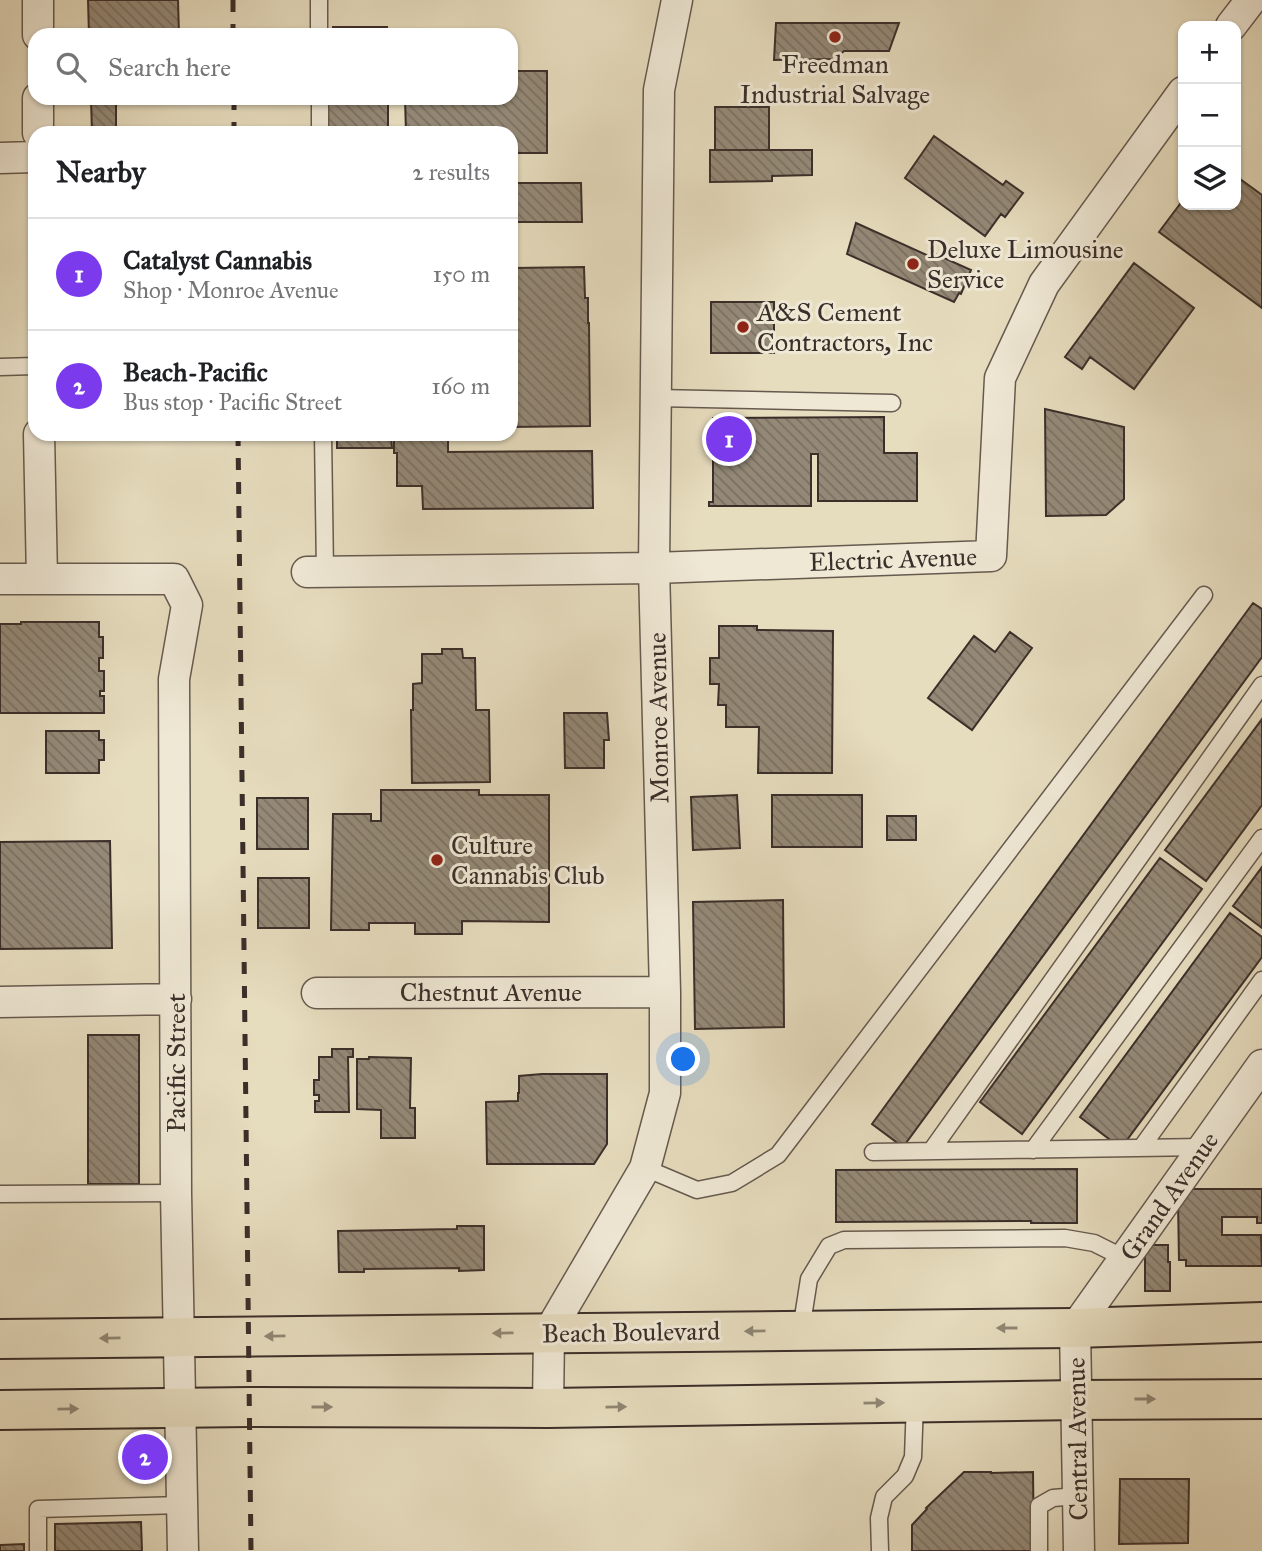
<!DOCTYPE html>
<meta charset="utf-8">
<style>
:root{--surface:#fff;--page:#f2f2f2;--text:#202124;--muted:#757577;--line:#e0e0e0;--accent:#7c3aed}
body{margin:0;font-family:"IM FELL Great Primer",serif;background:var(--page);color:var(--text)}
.controls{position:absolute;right:21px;top:21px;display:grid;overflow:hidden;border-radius:14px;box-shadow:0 2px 5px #0004}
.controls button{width:63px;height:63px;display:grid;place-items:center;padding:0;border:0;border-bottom:2px solid var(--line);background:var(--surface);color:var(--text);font:35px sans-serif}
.you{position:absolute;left:684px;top:1060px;width:24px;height:24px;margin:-18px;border:5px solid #fff;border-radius:50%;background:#1a73e8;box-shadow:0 0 0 10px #1a73e833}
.badge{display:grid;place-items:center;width:46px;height:46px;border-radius:50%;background:var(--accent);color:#fff;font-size:23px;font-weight:700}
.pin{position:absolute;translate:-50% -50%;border:4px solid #fff;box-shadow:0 2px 7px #0006}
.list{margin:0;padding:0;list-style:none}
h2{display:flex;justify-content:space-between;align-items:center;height:91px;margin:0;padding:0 28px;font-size:30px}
h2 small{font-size:23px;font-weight:400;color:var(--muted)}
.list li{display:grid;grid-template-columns:46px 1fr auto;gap:21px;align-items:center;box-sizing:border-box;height:112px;padding:0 28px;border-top:2px solid var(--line)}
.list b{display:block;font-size:26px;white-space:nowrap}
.list p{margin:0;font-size:23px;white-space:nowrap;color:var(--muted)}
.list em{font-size:23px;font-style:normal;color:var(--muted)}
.icon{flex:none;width:38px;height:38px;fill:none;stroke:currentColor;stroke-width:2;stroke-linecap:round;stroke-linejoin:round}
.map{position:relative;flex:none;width:1262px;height:1551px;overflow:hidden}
.search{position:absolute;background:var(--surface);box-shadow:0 2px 5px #0004;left:28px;top:28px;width:490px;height:77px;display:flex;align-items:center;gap:18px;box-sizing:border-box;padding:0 24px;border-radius:21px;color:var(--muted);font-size:26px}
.panel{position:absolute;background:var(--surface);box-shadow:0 2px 5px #0004;left:28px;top:126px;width:490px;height:315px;border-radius:21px}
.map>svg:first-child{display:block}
.building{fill:url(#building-back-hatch);stroke:#3b2f2a;stroke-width:2}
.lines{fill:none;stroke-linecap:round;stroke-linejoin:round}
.service-casing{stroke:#665a4f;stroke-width:19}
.minor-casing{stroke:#665a4f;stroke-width:33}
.primary-casing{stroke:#3b2f2a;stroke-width:42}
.service{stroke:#efe8d5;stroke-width:16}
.minor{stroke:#efe8d5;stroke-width:30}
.primary{stroke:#e6dcbe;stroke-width:38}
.rail{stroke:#3b2f2a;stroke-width:5;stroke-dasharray:12 12;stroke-linecap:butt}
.oneway{fill:#908674}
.poi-dot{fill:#8f2418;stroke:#efe8d5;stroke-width:2.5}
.labels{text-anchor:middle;stroke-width:6;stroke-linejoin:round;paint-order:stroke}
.poi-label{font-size:26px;fill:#3b2f2a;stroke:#efe8d5;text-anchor:start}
.street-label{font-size:26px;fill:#3b2f2a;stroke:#efe8d5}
</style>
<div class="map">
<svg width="1262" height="1551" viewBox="0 0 1262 1551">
<defs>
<pattern id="building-back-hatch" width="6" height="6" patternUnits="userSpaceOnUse" patternTransform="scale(1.75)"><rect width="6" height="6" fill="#948977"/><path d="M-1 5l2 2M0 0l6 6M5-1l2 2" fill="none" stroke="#7a7062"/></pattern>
</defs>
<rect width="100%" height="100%" fill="#e6dcbe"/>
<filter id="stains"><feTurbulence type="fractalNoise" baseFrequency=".00286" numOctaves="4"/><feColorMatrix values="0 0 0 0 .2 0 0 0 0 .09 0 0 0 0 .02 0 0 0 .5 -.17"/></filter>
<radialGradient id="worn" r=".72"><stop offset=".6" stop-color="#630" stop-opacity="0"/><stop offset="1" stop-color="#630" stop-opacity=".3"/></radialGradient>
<path class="building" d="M88 0H178L179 35H89Z
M776 23H899L889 51H844L835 59 774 60Z
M333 27H387V35H333Z
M511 71H547V153H511V133H406L405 98H511Z
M91 98H116V133H92Z
M320 98H388V133H321Z
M715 107H769V150H715Z
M934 136 1003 185 1006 181 1023 193 1005 217 1001 214 985 236 905 178Z
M710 150H812V175L772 176V181L710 182Z
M1236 176 1262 195V308L1159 232 1183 200V205H1236Z
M511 183H581L582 222H511Z
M856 223 931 257 933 253 971 270 961 294 959 293 954 302 847 254Z
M511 255H513V268L584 267 585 298H588V323H589L590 426 511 427Z
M1134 263 1194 308 1134 389 1090 357 1082 369 1065 357Z
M711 302H774V353H711Z
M1045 409 1124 427V499L1106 515 1046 516Z
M884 417V453H917V501H818V454H811V506H709V502H713V418Z
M147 434H168V438L147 439Z
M324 434H391L392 448H337V435Z
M394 434H448V452L592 451 593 508 423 509 422 486H397V453H394Z
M1253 603 1262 609V657L903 1147 872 1124Z
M21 622H99V637H103V658H99V671H104V691H100V696H104V713H0V624H21Z
M719 626H757V630L833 631 832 773H758L759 727H726V705H718L719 684H710V658H719Z
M1010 632 1032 648 972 730 928 698 974 636 995 652Z
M442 649H462L463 658H475L476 710H489L490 782 412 783 411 710H413V684L422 683V654H442Z
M564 713H607L609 740H604V768H565Z
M1262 719V805L1206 881 1165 850Z
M46 731H99V740H104V760H99V773H46Z
M381 790H479V795H549V922L462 921V934H415V923H369V930H331L333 814H371V821H381Z
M737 795 740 848 693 850 691 797Z
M772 795H862V847H772Z
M257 798H308V849H257Z
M887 816H916V840H887Z
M110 841 112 948 0 949V842Z
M1160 858 1202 889 1022 1134 980 1102Z
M1262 867V928L1233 906Z
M258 878H309V928H258Z
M783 900 784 1027 695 1029 693 902Z
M1230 913 1262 937V957L1121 1148 1080 1117Z
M88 1035H139V1184H88Z
M332 1049H353V1057H348L349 1112H315V1101H319V1095H314V1080H319V1057H332Z
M369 1057 411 1058 410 1108H415V1138H381V1110L357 1109V1059H369Z
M542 1074H607V1144L594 1164H487L486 1102 518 1101V1093H519V1076Z
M1077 1169V1223H1031V1221L836 1222V1170Z
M1184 1189H1262V1223H1257V1217H1222V1235H1261L1262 1266H1186V1260H1179L1178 1200H1185Z
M457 1226H484V1270L459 1271V1268L364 1269V1272H339L338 1231 457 1229Z
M1145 1245H1168V1262H1170V1291H1145Z
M964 1472H991V1473L1033 1472 1034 1551H912V1525L927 1509 926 1508Z
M1120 1479H1189L1188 1543 1119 1544Z
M141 1522 142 1551H55V1524Z
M24 1544V1551H0V1545Z"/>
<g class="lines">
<defs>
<path id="service" d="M319 0V35
M320 98V133
M0 367 35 366
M656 398 892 403
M323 434 325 572
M1141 1148 1262 980
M1033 1150 1262 838
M931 1151 1262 685
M873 1152 1204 1147
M645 1168 697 1190 732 1183 778 1155 1204 595
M0 1194 176 1193
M801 1330 809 1279 829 1246 844 1240 1065 1238 1094 1243 1124 1258
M38 1551V1509L182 1505
M880 1551 879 1518 884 1497 905 1476 913 1457 915 1402
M1039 1551V1506L1053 1498 1078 1496"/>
<path id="minor" d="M38 0V35
M1231 26 1251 0
M38 98V133
M0 158 35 157
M39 434 42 579
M307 572 654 568 991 556 1000 378 1044 284 1183 92
M0 579H174L187 605 174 679 176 1193 183 1551
M317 993 665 992
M0 1002 176 999
M548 1408 549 1332 645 1168 665 1093V992L654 568 659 90 677 0
M1079 1551 1075 1328 1262 1065"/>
<path id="primary" d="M0 1339 1075 1328 1262 1322
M0 1410 249 1407 548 1408 1077 1400 1262 1399"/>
</defs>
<use href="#service" class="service-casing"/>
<use href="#minor" class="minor-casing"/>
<use href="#primary" class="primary-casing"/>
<use href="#service" class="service"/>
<use href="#minor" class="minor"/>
<use href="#primary" class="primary"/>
<path class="rail" d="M233 0V35
M234 98V133
M238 434 251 1551"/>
</g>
<defs><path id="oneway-solid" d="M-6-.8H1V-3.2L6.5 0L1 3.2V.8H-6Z" transform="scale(1.75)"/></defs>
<g class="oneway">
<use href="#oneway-solid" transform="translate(1007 1328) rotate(180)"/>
<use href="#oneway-solid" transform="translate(755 1331) rotate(179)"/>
<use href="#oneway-solid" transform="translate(503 1333) rotate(179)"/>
<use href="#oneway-solid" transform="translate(275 1336) rotate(179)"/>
<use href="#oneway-solid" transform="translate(110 1338) rotate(179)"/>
<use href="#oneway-solid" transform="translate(1145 1399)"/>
<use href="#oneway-solid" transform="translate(874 1403) rotate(-1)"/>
<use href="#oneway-solid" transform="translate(322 1407)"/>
<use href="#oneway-solid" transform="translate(616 1407) rotate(-1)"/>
<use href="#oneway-solid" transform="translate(68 1409) rotate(-1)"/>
</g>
<g class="poi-dot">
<circle cx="835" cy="37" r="7"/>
<circle cx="913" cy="264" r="7"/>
<circle cx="743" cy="327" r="7"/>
<circle cx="437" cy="860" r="7"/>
</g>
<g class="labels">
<g class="poi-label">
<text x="835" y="73" text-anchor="middle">Freedman<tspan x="835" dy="30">Industrial Salvage</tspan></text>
<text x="927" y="258">Deluxe Limousine<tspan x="927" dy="30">Service</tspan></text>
<text x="757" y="321">A&amp;S Cement<tspan x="757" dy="30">Contractors, Inc</tspan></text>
<text x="451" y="854">Culture<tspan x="451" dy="30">Cannabis Club</tspan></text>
</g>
<g class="street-label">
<text transform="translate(893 559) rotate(-2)" y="9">Electric Avenue</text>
<text transform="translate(658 718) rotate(-91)" y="9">Monroe Avenue</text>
<text x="491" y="1001">Chestnut Avenue</text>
<text transform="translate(176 1063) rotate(-90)" y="9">Pacific Street</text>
<text transform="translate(1169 1196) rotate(-55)" y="9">Grand Avenue</text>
<text transform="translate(631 1332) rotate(-1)" y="9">Beach Boulevard</text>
<text transform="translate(1077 1439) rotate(-91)" y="9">Central Avenue</text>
</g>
</g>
<rect width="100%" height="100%" filter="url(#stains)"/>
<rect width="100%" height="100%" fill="url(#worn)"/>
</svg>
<div class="controls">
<button>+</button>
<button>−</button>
<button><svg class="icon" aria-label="layers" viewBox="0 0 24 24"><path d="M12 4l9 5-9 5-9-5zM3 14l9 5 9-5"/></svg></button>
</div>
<div class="you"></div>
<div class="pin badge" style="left:729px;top:439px">1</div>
<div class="pin badge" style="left:145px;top:1457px">2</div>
<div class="search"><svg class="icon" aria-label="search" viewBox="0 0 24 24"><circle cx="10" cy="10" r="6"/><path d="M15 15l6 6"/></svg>Search here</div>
<section class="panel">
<h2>Nearby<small>2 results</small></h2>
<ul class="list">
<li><span class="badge">1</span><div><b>Catalyst Cannabis</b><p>Shop · Monroe Avenue</p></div><em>150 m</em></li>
<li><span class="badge">2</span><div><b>Beach-Pacific</b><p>Bus stop · Pacific Street</p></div><em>160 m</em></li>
</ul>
</section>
</div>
